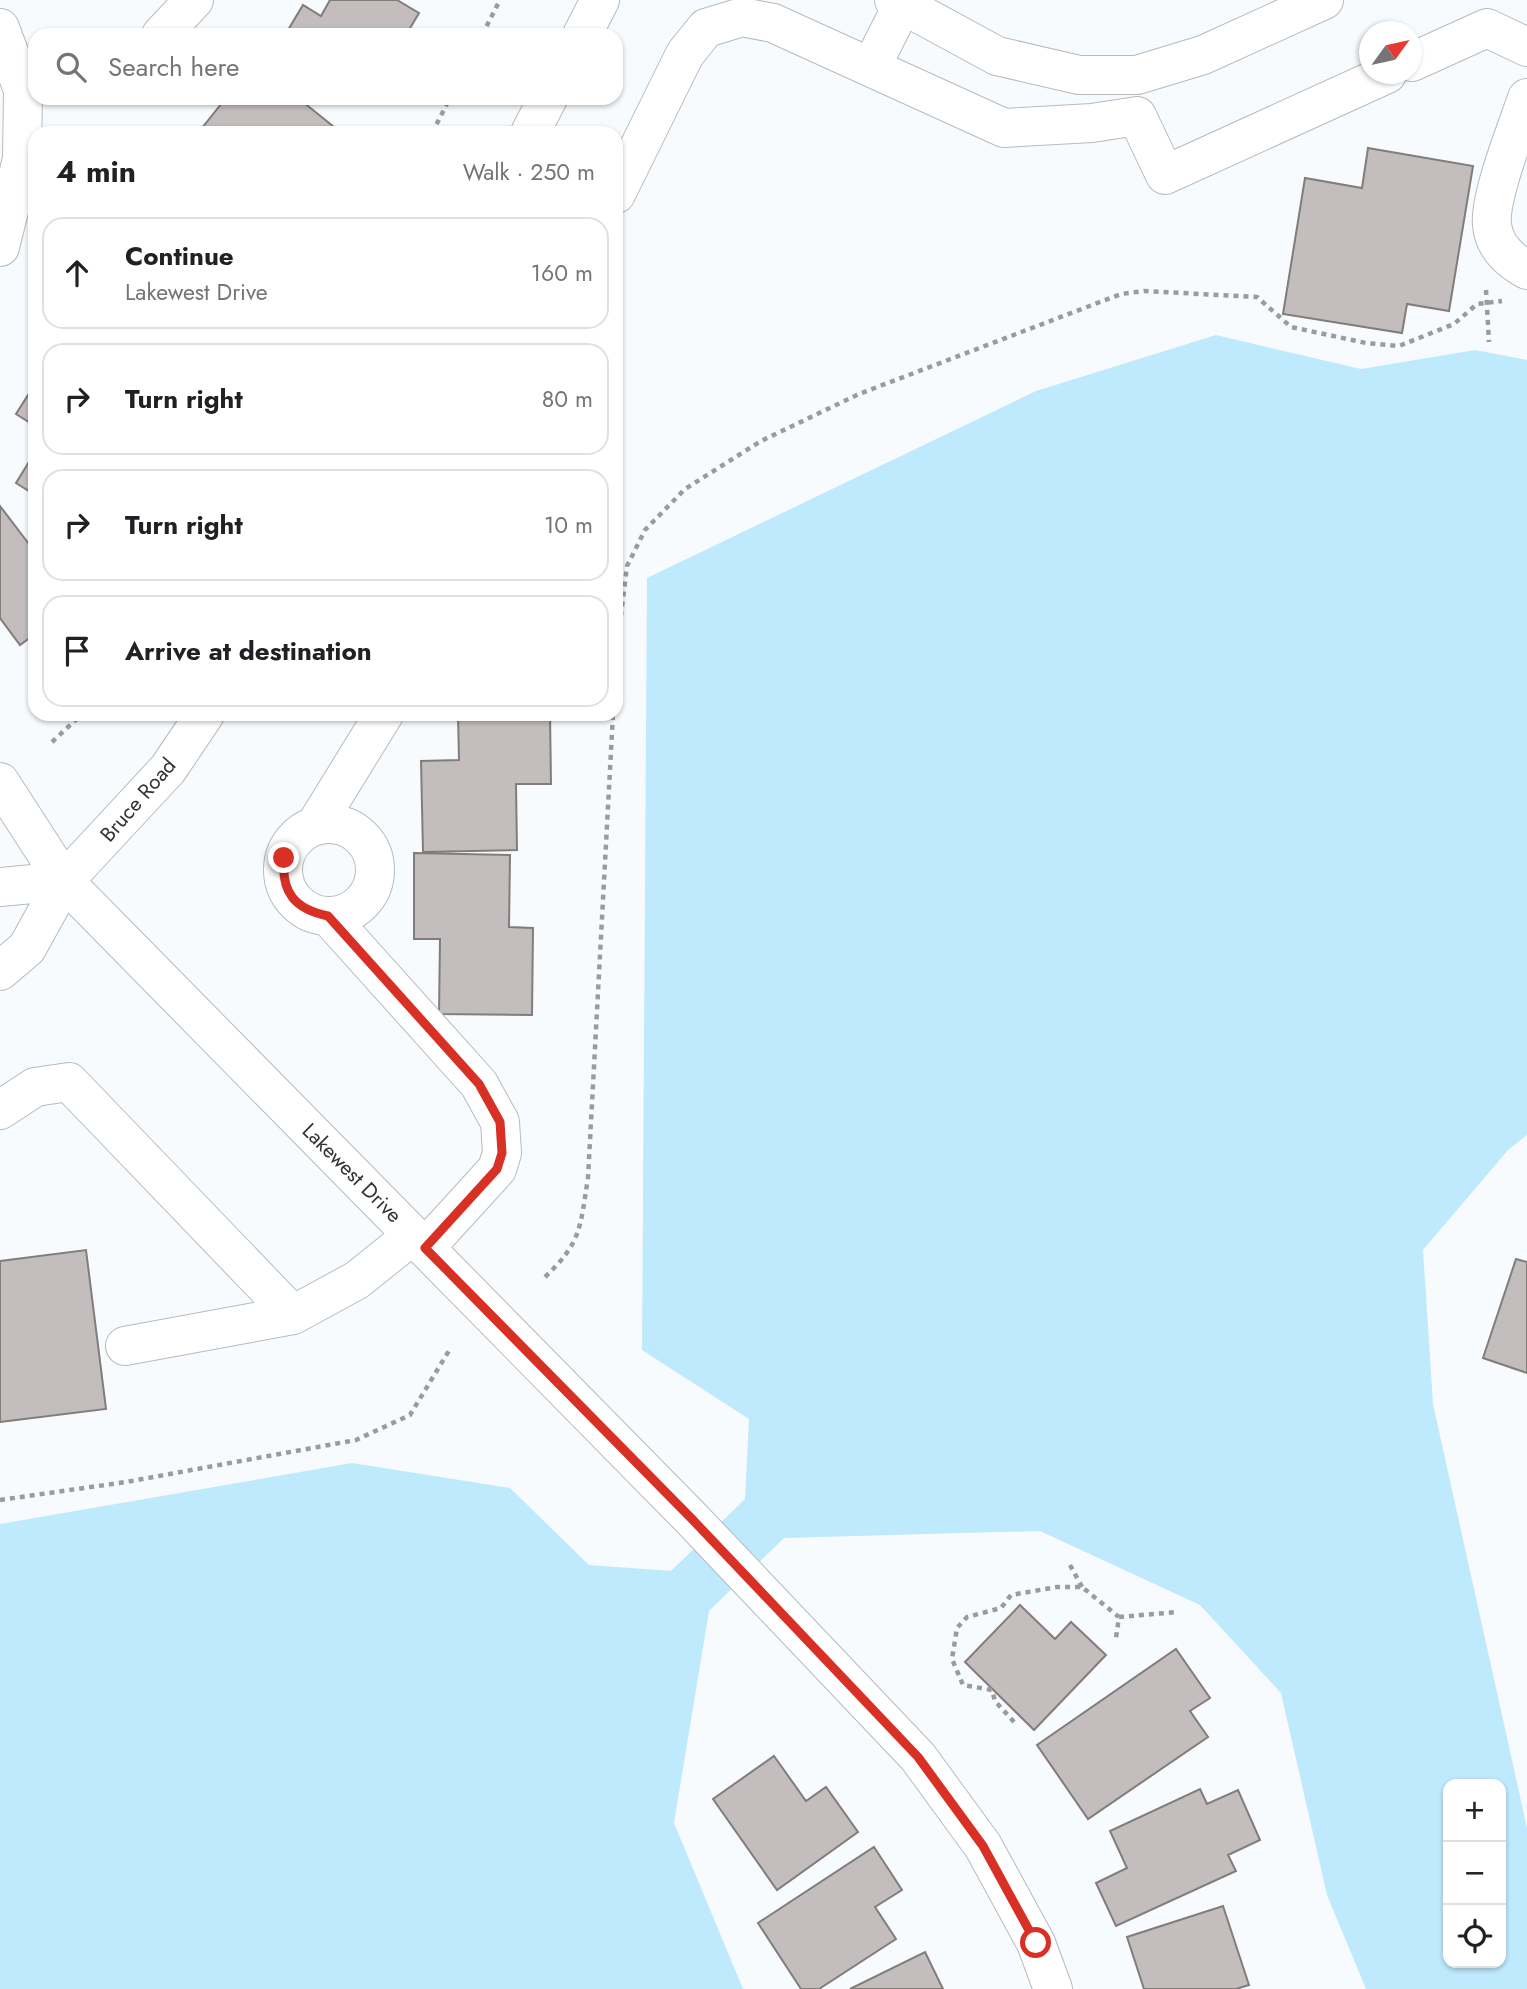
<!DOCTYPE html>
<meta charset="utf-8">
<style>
:root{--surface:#fff;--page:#f6f6f6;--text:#202124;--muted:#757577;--line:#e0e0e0}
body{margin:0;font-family:Jost,sans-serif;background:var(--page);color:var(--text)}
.controls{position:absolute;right:21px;bottom:21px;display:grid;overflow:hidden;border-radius:14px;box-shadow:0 2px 5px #0004}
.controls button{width:63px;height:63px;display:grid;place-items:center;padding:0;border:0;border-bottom:2px solid var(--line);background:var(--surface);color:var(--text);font:35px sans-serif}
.compass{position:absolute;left:1359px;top:21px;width:63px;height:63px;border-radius:50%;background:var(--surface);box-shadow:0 2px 5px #0004;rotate:57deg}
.stop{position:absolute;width:21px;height:21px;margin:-16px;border:5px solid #d93025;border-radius:50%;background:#fff}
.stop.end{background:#d93025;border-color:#fff;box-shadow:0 2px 7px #0008}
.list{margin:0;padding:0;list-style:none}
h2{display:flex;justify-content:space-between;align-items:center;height:91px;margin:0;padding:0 28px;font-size:30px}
h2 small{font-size:23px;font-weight:400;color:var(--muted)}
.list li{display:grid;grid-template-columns:46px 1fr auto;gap:21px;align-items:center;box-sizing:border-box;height:112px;margin:0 14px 14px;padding:0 14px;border:2px solid var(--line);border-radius:21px}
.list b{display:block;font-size:26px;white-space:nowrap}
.list p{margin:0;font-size:23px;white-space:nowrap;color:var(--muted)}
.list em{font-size:23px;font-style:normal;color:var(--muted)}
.icon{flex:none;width:38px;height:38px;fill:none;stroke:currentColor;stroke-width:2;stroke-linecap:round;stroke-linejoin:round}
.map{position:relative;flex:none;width:1527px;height:1989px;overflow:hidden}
.search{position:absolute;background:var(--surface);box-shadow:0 2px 5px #0004;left:28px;top:28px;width:595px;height:77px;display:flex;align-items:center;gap:18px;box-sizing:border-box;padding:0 24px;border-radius:21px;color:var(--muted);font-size:26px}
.panel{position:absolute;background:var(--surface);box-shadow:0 2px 5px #0004;left:28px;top:126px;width:595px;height:595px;border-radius:21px}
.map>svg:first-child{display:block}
.water{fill:#bfe9fd;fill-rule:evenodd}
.building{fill:#c4bdbd;stroke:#827c7b;stroke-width:2}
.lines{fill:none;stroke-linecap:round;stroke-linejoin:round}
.minor-casing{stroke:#b6bbbf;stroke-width:40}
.major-casing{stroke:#b6bbbf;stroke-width:40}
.path{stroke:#999c9f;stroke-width:4.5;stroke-dasharray:5 5;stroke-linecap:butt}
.minor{stroke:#fff;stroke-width:38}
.major{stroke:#fff;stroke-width:38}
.route{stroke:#d93025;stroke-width:9}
.labels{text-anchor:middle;stroke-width:7;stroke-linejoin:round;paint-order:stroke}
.street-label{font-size:21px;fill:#323436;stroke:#fff}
</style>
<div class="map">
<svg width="1527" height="1989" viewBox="0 0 1527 1989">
<rect width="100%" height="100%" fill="#f7fbfe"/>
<path class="water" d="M1216 335 1361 369 1475 350 1527 360V1135L1508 1150 1423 1250 1433 1404 1527 1828V1989H1366L1327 1895 1281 1693 1200 1605 1040 1531 784 1538 709 1611 674 1823 743 1989H0V1524L352 1463 510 1488 589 1565 671 1571 745 1499 749 1419 642 1350 647 578 1036 391ZM1448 1784H1501V1963H1448Z"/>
<path class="building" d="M330 0H397L419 13 406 35H285L303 5 321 16Z
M226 98H298L334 127 330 133H198Z
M1368 148 1473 166 1449 311 1407 304 1402 333 1283 314 1305 178 1362 188Z
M35 384V426L16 414Z
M35 452V495L16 483Z
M0 506 35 552V634L20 645 0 618Z
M458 714H550L551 784H516L517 850 423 852 421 761 459 760Z
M414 853 510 855 509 927 533 928 532 1015 439 1014 440 939H414Z
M86 1250 106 1409 0 1422V1261Z
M1516 1259 1527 1262V1373L1483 1358Z
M1020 1605 1055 1639 1071 1622 1106 1655 1034 1730 965 1662Z
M1176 1649 1210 1698 1190 1711 1208 1737 1088 1819 1037 1745Z
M774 1756 806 1801 826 1787 858 1832 777 1890 713 1799Z
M1200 1789 1207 1804 1238 1790 1260 1840 1228 1855 1236 1871 1116 1926 1096 1883 1127 1868 1110 1831Z
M874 1847 902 1890 875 1907 896 1939 819 1989H801L758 1923Z
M1223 1906 1249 1985 1236 1989H1144L1127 1937Z
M925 1952 943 1989H850Z"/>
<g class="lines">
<defs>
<path id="minor" d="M894 0 997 56 1079 75H1137L1203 55 1324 0
M0 28 23 90 22 159 0 247
M161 35 194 0
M1412 62 1487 28 1527 47
M871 67 905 0
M1527 98C1517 128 1489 197 1492 225 1494 246 1509 260 1527 270
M616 194 685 54 706 28 742 17 773 23 1004 128 1092 123 1137 116 1165 175 1387 74
M0 782 64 881 691 1518 918 1757 983 1846 1036 1943 1053 1989
M283 870a46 46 0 1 1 92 0a46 46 0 1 1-92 0Z
M315 826 384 714
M328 916 479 1084 500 1122 502 1153 497 1169 425 1248
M0 1110 35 1087 69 1082 293 1315 357 1280 413 1235
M125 1346 293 1315"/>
<path id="major" d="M582 35 600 0
M530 133 548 98
M0 887 64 881
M0 971 27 948 64 881 168 769 205 714"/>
</defs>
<use href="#minor" class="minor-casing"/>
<use href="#major" class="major-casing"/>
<path class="path" d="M482 35 500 0
M432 133 450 98
M1486 290 1489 342
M616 656 627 566 645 530 685 489 761 441 859 394 1121 294 1144 291 1257 297 1291 327 1366 343 1399 346 1454 324 1477 304 1502 301
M52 742 82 714
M545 1277C582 1242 580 1227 588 1178L613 714
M0 1500 126 1482 356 1440 410 1415 450 1349
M1070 1565 1082 1587
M1119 1617 1177 1612
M1014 1722 995 1701 992 1690 963 1685 952 1659 957 1628 967 1617 1001 1608 1011 1595 1057 1587H1082L1119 1617 1116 1638"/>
<use href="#minor" class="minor"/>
<use href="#major" class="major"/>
</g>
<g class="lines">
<path class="route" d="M284 858C281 893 295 909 328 916L479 1084 500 1122 502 1153 497 1169 425 1248 691 1518 918 1757 983 1846 1036 1943"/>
</g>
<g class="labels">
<g class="street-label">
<text transform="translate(138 800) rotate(-49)" y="7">Bruce Road</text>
<text transform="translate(352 1173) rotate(45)" y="7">Lakewest Drive</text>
</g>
</g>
</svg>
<div class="controls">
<button>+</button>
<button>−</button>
<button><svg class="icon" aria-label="locate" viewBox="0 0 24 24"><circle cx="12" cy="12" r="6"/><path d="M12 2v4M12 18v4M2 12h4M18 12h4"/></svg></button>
</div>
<svg class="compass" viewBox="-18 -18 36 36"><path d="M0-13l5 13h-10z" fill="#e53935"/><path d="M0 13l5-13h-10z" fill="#757577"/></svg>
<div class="stop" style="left:1036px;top:1943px"></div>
<div class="stop end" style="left:284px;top:858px"></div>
<div class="search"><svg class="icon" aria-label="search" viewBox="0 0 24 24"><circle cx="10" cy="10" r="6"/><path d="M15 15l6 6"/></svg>Search here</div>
<section class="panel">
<h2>4 min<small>Walk · 250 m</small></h2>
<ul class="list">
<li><svg class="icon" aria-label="ahead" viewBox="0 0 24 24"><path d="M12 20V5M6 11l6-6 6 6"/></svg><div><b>Continue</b><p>Lakewest Drive</p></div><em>160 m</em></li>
<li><svg class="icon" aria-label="right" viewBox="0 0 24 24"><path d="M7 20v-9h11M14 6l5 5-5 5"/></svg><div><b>Turn right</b></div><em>80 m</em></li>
<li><svg class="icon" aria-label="right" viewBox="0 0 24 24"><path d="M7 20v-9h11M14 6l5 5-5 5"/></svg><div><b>Turn right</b></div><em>10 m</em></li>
<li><svg class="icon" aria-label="arrive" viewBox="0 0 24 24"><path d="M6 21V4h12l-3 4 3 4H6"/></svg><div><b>Arrive at destination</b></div></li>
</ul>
</section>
</div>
